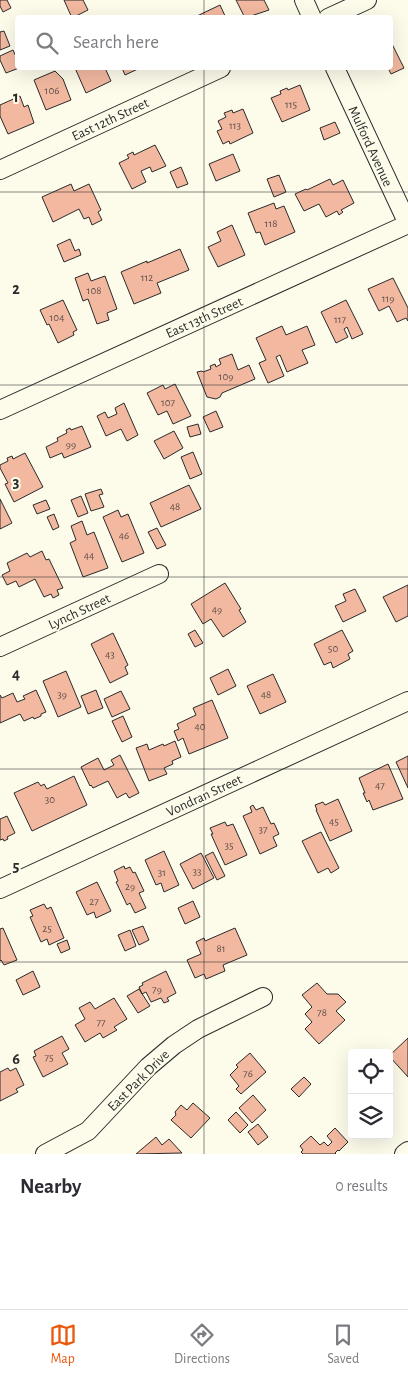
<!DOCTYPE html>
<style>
:root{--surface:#fff;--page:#f2f2f3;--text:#2b2b33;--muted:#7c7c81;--line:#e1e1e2;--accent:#ea580c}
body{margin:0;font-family:"Alegreya Sans",sans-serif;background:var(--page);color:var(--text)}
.controls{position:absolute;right:15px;bottom:15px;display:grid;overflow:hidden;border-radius:5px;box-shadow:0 5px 20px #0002}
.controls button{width:45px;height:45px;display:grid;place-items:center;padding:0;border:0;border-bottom:1px solid var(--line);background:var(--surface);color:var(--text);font:25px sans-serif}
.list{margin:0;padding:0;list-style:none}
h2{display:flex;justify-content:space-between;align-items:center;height:65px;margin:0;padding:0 20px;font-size:21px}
h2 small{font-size:16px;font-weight:400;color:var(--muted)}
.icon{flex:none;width:28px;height:28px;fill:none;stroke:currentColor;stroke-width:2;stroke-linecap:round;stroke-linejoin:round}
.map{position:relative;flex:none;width:408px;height:1154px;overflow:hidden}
.search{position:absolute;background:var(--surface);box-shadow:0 5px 20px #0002;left:15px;right:15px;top:15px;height:55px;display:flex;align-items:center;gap:12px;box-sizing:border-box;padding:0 18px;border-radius:5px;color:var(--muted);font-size:19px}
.sheet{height:155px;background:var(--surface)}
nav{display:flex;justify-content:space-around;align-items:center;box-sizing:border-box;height:70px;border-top:1px solid var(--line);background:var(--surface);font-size:14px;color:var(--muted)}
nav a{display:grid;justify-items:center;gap:2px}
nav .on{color:var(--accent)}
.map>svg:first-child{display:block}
.building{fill:#f2b8a0;stroke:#2b2b2b}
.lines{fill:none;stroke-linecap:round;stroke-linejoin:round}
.street-casing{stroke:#2b2b2b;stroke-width:20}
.street{stroke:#fdfbea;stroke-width:18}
.grid{fill:none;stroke:#2b2b2b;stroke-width:1;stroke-opacity:0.55}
.labels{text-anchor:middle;stroke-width:4;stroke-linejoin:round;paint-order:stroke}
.number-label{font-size:11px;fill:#5d4e48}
.street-label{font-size:14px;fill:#2b2b2b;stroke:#fdfbea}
.grid-label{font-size:16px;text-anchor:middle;font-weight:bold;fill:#2b2b2b;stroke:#fdfbea;stroke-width:4;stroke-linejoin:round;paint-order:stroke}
</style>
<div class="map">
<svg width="408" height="1154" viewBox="0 0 408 1154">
<rect width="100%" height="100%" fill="#fdfbea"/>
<path class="building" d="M0 0H7L11 8 3 12 0 6Z
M64 0H83L88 10 72 18Z
M236 0H264L269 10 245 18Z
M220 5 226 18H197V16Z
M4 31 10 46 0 50V32Z
M390 40 404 68 391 74 388 68H390Z
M13 50 18 61V68H19L6 73 0 60V56Z
M75 68H105L111 81 86 93Z
M122 68H140L125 75Z
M55 71 63 79 71 100 46 110 34 80Z
M300 85 310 110 282 122 271 98 281 94 280 91 287 88 288 90Z
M20 96 24 107 28 105 34 123 8 134 0 116V105Z
M243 109 253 133 230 144 229 141 223 144 217 131 222 129 218 121 226 117 224 113 232 110 233 113Z
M335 122 340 133 324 140 320 128Z
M155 145 166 166 152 172 150 167 141 171 146 182 132 189 119 163 129 158 127 155 133 152 134 155Z
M233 154 240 171 216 181 209 164Z
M181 167 188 184 177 188 170 172Z
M279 175 286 192 274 197 267 179Z
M330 179 333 185 343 180 354 203 341 210 343 212 339 215 337 211 326 217 319 204 304 211 295 194 306 189 307 190Z
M71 184 74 191 89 184 101 210 98 212 102 220 92 225 89 217 84 219 79 209 53 222 42 197Z
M274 203 276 209 284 206 295 232 265 245 260 232 256 233 248 213Z
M232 225 245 255 218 267 208 247 221 241 217 232Z
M70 239 75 251 79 249 81 255 64 262 57 245Z
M180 249 189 270 157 283 161 293 134 304 121 272 147 261V263Z
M88 273 91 281 105 276 117 309 107 313 109 320 97 324 88 299 83 301 75 278Z
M393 278 408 308V321L406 318 397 322 389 306 379 311 368 289Z
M63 300 77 330 73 332 74 335 58 343 49 324 47 325 40 310Z
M346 300 363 334 352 339 347 327 344 329 348 337 336 343 321 312Z
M282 326 286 335 307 326 315 345 302 350 308 363 287 372 280 355 276 357 284 376 268 383 259 363 266 360 256 338Z
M232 354 238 370 249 365 255 379 222 393 220 397 216 399 207 397 197 372 202 371 203 372 211 369 210 366 215 364 216 367 221 364 219 359Z
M175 384 191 416 173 424 167 411 158 415 147 393 163 385 165 389Z
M124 403 138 435 127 441 121 429 106 436 97 416 105 412 108 418 117 414 115 408Z
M216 411 223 427 210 432 203 417Z
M198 424 201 434 190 437 187 427Z
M82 426 91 447 64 458 62 453 50 458 46 447 58 441 57 438 67 433 66 430 70 428 71 430Z
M174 431 183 448 164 459 154 441Z
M193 452 202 474 190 479 181 457Z
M25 453 43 487 14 502 5 484 8 483 0 468V465L8 461 7 458 12 456 13 459Z
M189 485 201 509 161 527 150 503Z
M101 489 103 494 99 495 104 507 91 511 85 494Z
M81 496 88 513 78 517 71 500Z
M0 499 12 523 0 529Z
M46 500 50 509 37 514 33 505Z
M118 510 121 517 128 514 144 553 122 562 103 517Z
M54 514 59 527 53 530 47 517Z
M82 521 87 535 94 532 108 568 83 577 70 543 76 540 71 526Z
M157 528 166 545 157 549 148 532Z
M42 551 46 560 49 559 63 588 57 590 59 595 53 598 51 594 44 597 35 579 19 587 16 581 7 585 2 575 10 571 7 563 27 553 30 557Z
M225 583 241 609 239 610 246 622 223 637 211 619 203 624 191 604Z
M408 585V616L396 622 383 597Z
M355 589 366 611 343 622 335 606 346 601 343 594Z
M195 630 203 643 195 647 188 634Z
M342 630 353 651 348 654 350 659 333 668 331 662 324 665 314 644Z
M113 633 128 665 125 667 128 674 110 683 91 644Z
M228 669 236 686 218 695 210 678Z
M66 671 81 707 58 717 43 681Z
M273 674 286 702 260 714 247 686Z
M36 690 46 712 41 714V716L34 719 33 717 24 721 20 714 0 723V695L2 698 13 693 17 702 25 699 23 696Z
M96 690 103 708 88 714 81 696Z
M121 691 130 709 112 717 104 699Z
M212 700 228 738 189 754 183 738 178 741 174 731 179 729 177 724 196 715 193 708Z
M123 716 132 737 122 742 112 721Z
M175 741 181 757 172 761 173 764 164 768 167 774 149 781 136 748 147 744 149 750 163 744 164 746Z
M120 755 139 793 129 798 126 793 117 798 108 781 93 788 91 785 90 786 81 767 98 758 104 770 114 765 111 760Z
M408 756V788L396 762Z
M388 764 403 799 373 810 369 800 367 802 363 793H365L359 778Z
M74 776 87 805 32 831 14 793 38 782 41 786 44 784 47 789Z
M338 799 352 831 330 841 316 810H317L315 805 323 802 325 805Z
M253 805 256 810 263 807 271 824 274 823 279 834 273 837 277 846 260 854 243 816 252 812 250 807Z
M7 816 15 833 7 837 8 839 4 841 3 839 0 840V819Z
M225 822 227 826 233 824 247 855 225 865 211 834H213L210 828Z
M321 832 339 868 331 873 328 868 318 873 302 841Z
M164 851 179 885 164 892 161 883 156 885 145 860Z
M213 852 225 876 217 880 205 856Z
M201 853 214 878 193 889 180 864Z
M124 866 125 869 130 867 133 873 135 872 144 891 139 893 146 908 135 913 130 903 127 905 116 882 118 881 114 871Z
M97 882 111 911 96 918 94 912 87 915 76 892Z
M193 901 200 917 185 924 178 908Z
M44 904 47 909 51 907 64 938 49 945 47 939 41 942 30 917 33 916 30 910Z
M143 926 149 940 139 945 132 930Z
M3 928 17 960 4 965 1 960 0 961V929Z
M235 928 247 955 223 965 225 971 206 979 204 974 195 978 187 960 201 954 196 942 204 938 205 941Z
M130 930 136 946 125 951 118 935Z
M67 940 70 949 61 953 57 944Z
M33 971 40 987 23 995 16 980Z
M166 971 176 993 167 998 169 1001 164 1003 161 998 151 1002 146 992 142 994 139 987 143 985 142 983Z
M317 983 327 994H338L346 1002 336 1011 345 1020 319 1044 305 1029 312 1022 305 1014 312 1007 302 995Z
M139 989 150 1006 138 1013 127 996Z
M114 998 127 1019 114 1027 117 1030 103 1038 100 1033 85 1042 75 1025 85 1019 79 1008 90 1002 95 1009Z
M62 1036 69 1049 62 1053 68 1064 43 1077 33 1057 36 1056 34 1051Z
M408 1038V1077L389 1056Z
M250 1053 266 1072 241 1094 236 1089 239 1086 230 1075 238 1067 236 1065Z
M8 1068 10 1071 16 1068 24 1085 16 1089 18 1092 0 1101V1072Z
M304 1077 311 1084 299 1097 291 1089Z
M253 1095 266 1110 252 1123 239 1108Z
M193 1103 210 1118 191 1138 171 1120 176 1115 175 1112 181 1105 187 1110Z
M236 1112 248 1125 240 1133 228 1120Z
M258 1124 268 1137 258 1145 248 1132Z
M335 1128 348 1142 339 1151 338 1150 335 1153 336 1154H303L301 1152 303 1150 300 1146 311 1136 320 1145 324 1142 328 1146 332 1142 327 1136Z
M156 1137 162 1145 169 1139 182 1153 136 1154Z"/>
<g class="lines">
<defs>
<path id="street" d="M304 0 312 18
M328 18 367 0
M335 68 408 224
M0 170 221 68
M0 410 408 224
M0 647 159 574
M0 889 408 701
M45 1154 88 1131 148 1067 174 1045 198 1029 263 997
M404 1154 408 1151"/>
</defs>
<use href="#street" class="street-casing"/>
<use href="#street" class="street"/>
</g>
<path class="grid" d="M204 0V18M204 68V1154M0 192H408M0 385H408M0 577H408M0 769H408M0 962H408"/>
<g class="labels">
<g class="number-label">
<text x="52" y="94">106</text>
<text x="291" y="108">115</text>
<text x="235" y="129">113</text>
<text x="271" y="227">118</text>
<text x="147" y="281">112</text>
<text x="94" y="294">108</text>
<text x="388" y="302">119</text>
<text x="57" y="321">104</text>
<text x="340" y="323">117</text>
<text x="226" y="380">109</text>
<text x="168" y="406">107</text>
<text x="71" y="448">99</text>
<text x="175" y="510">48</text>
<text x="124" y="539">46</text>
<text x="89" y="559">44</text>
<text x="217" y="613">49</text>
<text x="333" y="652">50</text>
<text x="110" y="658">43</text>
<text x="62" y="698">39</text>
<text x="266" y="698">48</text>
<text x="200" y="730">40</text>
<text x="380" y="789">47</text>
<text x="50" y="803">30</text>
<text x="334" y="825">45</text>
<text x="263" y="833">37</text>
<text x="229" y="849">35</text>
<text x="197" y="875">33</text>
<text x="162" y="876">31</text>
<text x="130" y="890">29</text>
<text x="94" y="905">27</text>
<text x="47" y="932">25</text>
<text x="221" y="952">81</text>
<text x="157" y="993">79</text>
<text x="322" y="1016">78</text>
<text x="101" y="1026">77</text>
<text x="49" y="1061">75</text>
<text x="248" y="1077">76</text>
</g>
<g class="street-label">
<text transform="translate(110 119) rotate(-25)" y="5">East 12th Street</text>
<text transform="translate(371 146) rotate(65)" y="5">Mulford Avenue</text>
<text transform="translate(204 317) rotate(-24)" y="5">East 13th Street</text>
<text transform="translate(79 611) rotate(-25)" y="5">Lynch Street</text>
<text transform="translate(204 795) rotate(-25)" y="5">Vondran Street</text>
<text transform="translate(138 1080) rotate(-45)" y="5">East Park Drive</text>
</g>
</g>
<g class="grid-label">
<text x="16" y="102">1</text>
<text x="16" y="294">2</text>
<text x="16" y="487">3</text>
<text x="16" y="679">4</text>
<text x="16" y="871">5</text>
<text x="16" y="1064">6</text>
</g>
</svg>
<div class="controls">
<button><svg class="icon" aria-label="locate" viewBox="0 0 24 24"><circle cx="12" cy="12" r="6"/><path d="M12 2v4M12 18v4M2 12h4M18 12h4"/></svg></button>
<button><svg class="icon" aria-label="layers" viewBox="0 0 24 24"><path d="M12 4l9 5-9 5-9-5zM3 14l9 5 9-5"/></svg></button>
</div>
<div class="search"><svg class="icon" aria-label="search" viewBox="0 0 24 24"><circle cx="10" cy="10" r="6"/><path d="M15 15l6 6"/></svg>Search here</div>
</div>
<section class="sheet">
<h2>Nearby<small>0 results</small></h2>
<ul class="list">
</ul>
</section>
<nav>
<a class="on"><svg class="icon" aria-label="map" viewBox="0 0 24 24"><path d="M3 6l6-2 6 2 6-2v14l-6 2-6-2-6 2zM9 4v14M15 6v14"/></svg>Map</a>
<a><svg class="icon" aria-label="directions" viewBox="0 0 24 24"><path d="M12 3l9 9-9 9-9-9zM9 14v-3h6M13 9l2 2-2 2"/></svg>Directions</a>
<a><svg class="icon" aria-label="saved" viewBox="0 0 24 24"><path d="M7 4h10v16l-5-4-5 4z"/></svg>Saved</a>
</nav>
